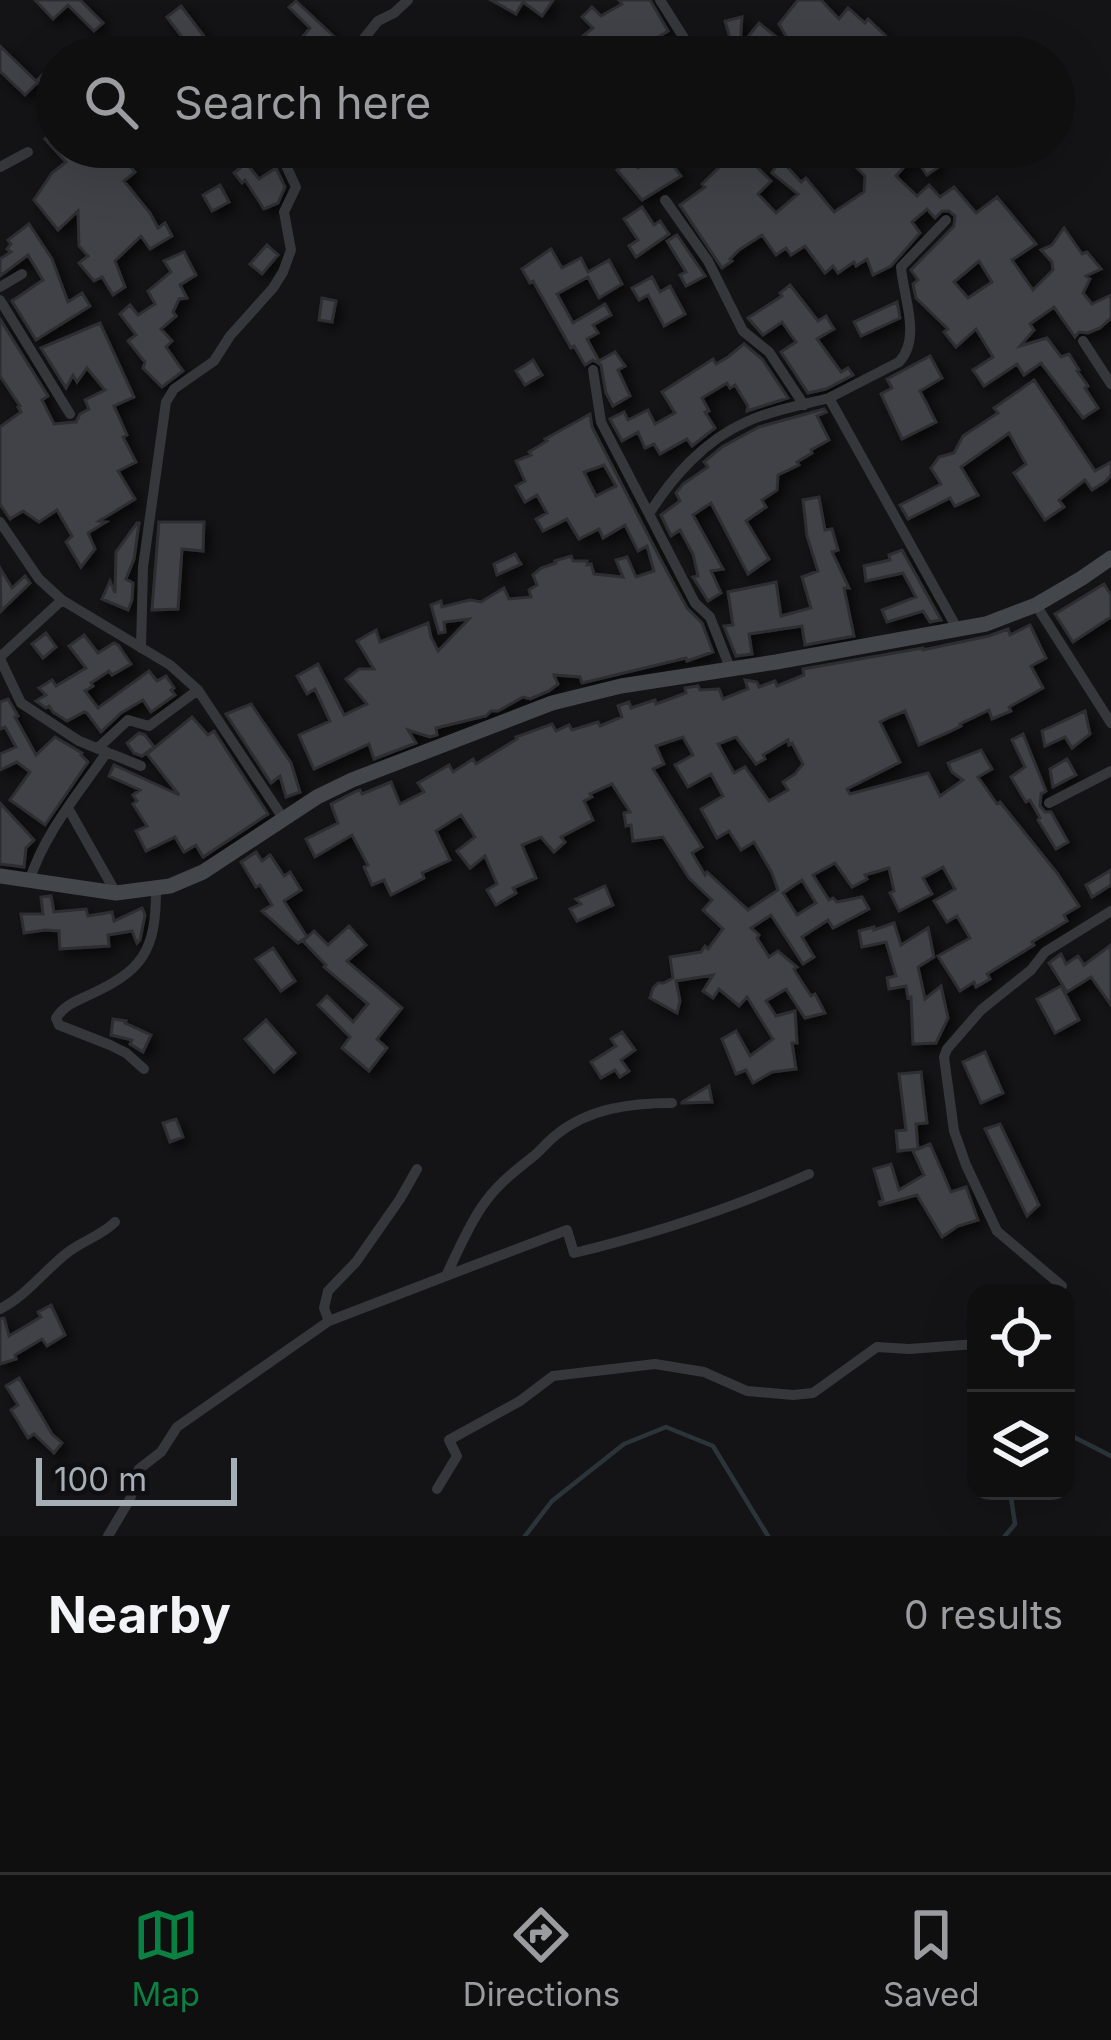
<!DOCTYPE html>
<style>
:root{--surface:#0f0f10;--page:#1d1d1e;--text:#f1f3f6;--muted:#9b9c9f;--line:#2f2f30;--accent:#0b8043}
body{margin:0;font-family:Inter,sans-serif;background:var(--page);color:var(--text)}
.controls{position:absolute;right:36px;bottom:36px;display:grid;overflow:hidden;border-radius:24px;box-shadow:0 12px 48px #0002}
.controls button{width:108px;height:108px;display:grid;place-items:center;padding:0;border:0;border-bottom:3px solid var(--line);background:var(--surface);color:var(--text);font:60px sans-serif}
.scale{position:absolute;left:36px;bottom:30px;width:201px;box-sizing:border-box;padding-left:12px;border:6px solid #a6aeb6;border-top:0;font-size:33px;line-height:42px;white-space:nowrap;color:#a6aeb6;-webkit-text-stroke:9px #0f0f11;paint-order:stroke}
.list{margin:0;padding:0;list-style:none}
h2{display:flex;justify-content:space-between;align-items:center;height:156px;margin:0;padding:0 48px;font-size:51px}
h2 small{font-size:39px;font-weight:400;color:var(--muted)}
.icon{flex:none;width:66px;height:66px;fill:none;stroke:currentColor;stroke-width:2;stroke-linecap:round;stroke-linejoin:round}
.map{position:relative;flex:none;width:1111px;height:1536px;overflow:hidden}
.search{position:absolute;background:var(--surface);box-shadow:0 12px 48px #0002;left:36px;right:36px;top:36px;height:132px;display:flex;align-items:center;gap:30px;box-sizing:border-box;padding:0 42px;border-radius:66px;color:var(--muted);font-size:45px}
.sheet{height:336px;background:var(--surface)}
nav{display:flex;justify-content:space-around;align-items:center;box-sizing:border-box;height:168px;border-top:3px solid var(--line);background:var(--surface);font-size:33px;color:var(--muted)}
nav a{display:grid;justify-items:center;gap:6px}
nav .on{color:var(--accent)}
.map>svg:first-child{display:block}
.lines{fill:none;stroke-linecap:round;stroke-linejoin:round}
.stream{stroke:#2b3539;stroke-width:4.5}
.building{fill:#404346;stroke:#2e2f32;stroke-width:3;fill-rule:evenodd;filter:url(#shadow)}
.minor{stroke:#35373b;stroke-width:10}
.secondary{stroke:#43464b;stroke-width:15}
</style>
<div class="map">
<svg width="1111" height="1536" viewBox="0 0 1111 1536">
<defs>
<filter id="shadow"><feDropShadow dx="5.5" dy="5.5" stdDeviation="6" flood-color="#0009"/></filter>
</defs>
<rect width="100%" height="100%" fill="#141416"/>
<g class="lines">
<path class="stream" d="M1066 1433 1111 1456
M525 1536 552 1501 624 1444 666 1427 713 1446 768 1536
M1005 1536 1015 1524 1010 1491"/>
</g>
<path class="building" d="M35 0H80L103 23 94 31 68 5 53 19Z
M491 0H553L542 16 523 2 516 14Z
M619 0H650L668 31 652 41 662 50 659 57H620L607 42 603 47 584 35 593 28 582 17 592 7 601 16 622 4Z
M798 0H821L839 19 848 8 865 23 868 19 897 47 889 57H804L797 52 801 57H714L730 38 725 21 742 17 740 47 759 23 795 52 779 24Z
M296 1 345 47 339 56 324 43 312 57 295 46 310 28 289 7Z
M181 6 206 39 208 38 219 54 212 57H168L187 44 167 17Z
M0 46 36 81 51 67 57 74V79L45 89 38 82 25 95 0 71Z
M57 128V147H114L135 172 124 181 150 213 158 228 165 223 172 236 150 249 141 236 115 261 125 287 113 295 102 277 94 281 79 263 88 256 79 246 78 211 58 230 34 200 52 173 66 162 45 139Z
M740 147H764L750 160 771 181 758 194 776 213 798 194 772 173 780 159 801 182 806 178 834 212 864 192 865 176 850 161 863 150 878 165 887 147H922L919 150 923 153 928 149 940 166 927 175 914 156 896 176 917 196 929 185 940 197 954 187 976 213 997 197 1036 244 1012 260 1033 290 1053 270 1052 262 1041 250 1052 245 1064 228 1082 254 1087 252 1101 269 1086 276 1090 279 1083 293 1092 304 1111 295V318L1100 328 1088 333 1079 332 1075 337 1054 307 1030 324 1034 330 1020 346 1047 338 1061 357 1069 354 1079 370 1077 371 1088 386 1085 388 1098 408 1083 418 1041 363 1024 375 1017 364 984 386 973 370 993 357 976 329 956 347 944 332 948 329 916 298 913 284 918 280 911 270 954 226 955 216 949 211H942L935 218 927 209 912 222 920 233 891 266 873 275 867 259 856 266 854 262 838 273 833 266 825 273 805 246 791 255 786 248 776 255 762 235 739 250 730 259 732 261 722 268 680 205 705 187 702 184ZM979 261 992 282 968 298 954 282Z
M664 153 681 176 642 200 617 170 632 159 638 168Z
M246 163 259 179 276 168 285 187 278 203 264 209 245 180 242 183 234 173Z
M220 185 229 202 212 211 203 195Z
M642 207 654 225 660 221 669 234 636 257 629 246 638 240 624 219Z
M29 224 52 259 68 302 82 293 90 306 36 340 12 301 43 280 28 255 0 276V259L11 252 7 249 11 244 8 240Z
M677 235 705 276 686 286 680 275 686 272 667 241Z
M267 245 278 255 262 274 250 264Z
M551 249 562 268 581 258 588 272 609 260 622 284 599 298 588 277 557 294 573 323 605 304 611 315 593 325 598 333 587 339 599 361 615 352 625 366 618 370 630 396 613 406 606 393 601 365 593 360 585 365 574 346 571 348 533 281 530 283 522 269Z
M184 252 196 275 180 285 187 298 179 299 173 312 176 316 161 329 172 341 166 347 183 371 162 387 143 368 145 362 128 341 136 335 120 314 130 305 138 315 155 304 148 291 171 272 164 261Z
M652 277 660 292 670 286 685 314 664 326 648 295 639 300 632 288Z
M790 285 818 321 826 316 834 329 817 339 841 372 848 368 853 375 826 389 808 393 781 352 796 342 782 322 763 335 748 318 782 296 780 293Z
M322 298 336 301 332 322 319 320Z
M897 302 900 318 861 336 854 322Z
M0 319 48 396 42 400 54 424 76 422 80 414 89 409 85 400 105 390 87 368 77 382 73 375 66 388 41 348 100 323 134 397 114 406 127 435 123 437 136 462 118 471 135 499 99 521 106 522 88 533 95 549 81 567 66 542 72 536 57 510 39 522 23 511 10 519 0 504V427L21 412 18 407 20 406 0 376Z
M744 344 762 359 788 398 747 411 748 406 735 385 730 388 727 383 702 398 709 411 705 412 715 428 692 446 687 439 660 454 654 444 645 448 638 432 622 441 610 419 624 412 628 420 648 410 655 424 675 413 662 392 713 359 716 364 728 357Z
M930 356 942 378 920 391 936 422 902 439 881 394 892 388 887 379Z
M533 360 542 375 525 385 516 371Z
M1034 380 1095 471 1111 462V475L1106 481 1092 490 1085 480 1059 500 1064 507 1045 520 1014 473 1026 464 1009 433 961 467 978 495 955 506 950 498 908 519 900 505 941 484 931 468 939 457 954 453 963 436 998 413 994 408Z
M824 409 826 412 817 416 829 440 811 450 812 453 797 462 799 465 778 475 777 490 762 500 766 507 746 521 769 559 748 574 711 503 693 515 723 569 711 571 721 593 708 601 693 577 698 576 693 554 680 530 671 536 661 515 680 501 676 493 683 484 708 467 704 462 722 447 759 427Z
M590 414 592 427 663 564 687 608 702 623 713 652 687 661 686 658 582 683 580 677 554 675 558 684 549 691 530 699 523 697 498 711H491L486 716 436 728 437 735 430 737 408 730 416 743 374 759 369 744 314 769 299 735 330 721 315 689 307 694 297 676 318 664 344 715 367 704 346 679 359 669H374L357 641 376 630 380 642 428 623 431 637 438 651 469 619 444 622 445 632 439 633 431 605 441 601 442 607 470 600 481 602 504 588 509 599 531 597 529 590 537 585 533 575 541 568 556 563 555 561 571 556 573 561H587V565L591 564 594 574 623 577 616 560 627 557 636 577 654 571 647 546 638 551 625 525 603 538 599 529 579 539 567 519 543 531 536 519 547 513 537 495 525 502 516 486 525 481 516 461 531 455 529 452 547 441 545 439ZM604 465 616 486 596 496 584 472Z
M819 497 825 530 832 529 838 550 832 552 849 588H844L854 636 805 645 802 626 749 634 752 654 736 656 724 626 733 625 728 592 776 582 781 616 811 608 802 577 818 571 807 536 803 500Z
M159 522H204L203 551 182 549 178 609 152 610Z
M137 523H139L134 559 126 579 133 583 132 600 128 610 102 599 110 581 115 593 116 552Z
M902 550 941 620 930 622 923 611 887 622 882 610 916 597 903 573 866 581 864 566 890 560 889 555Z
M515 554 521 564 497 575 494 564Z
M0 568 12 588 25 576 30 583 1 611Z
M1104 584 1111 595V617L1073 642 1055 614Z
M1030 625 1046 658 1031 666 1043 688 1009 707 1011 711 992 719 989 710 960 724 961 726 949 732 919 745 905 711 890 717 880 722 900 762 847 789 850 794 928 773 940 796 963 780 952 772 948 763 981 750 992 769 978 777 997 804 1000 802 1057 873 1079 906 1064 915 1067 921 1032 942 1034 945 987 974 990 979 976 987 974 982 960 991 938 956 970 938 957 916 947 922 934 901 955 889 943 867 923 878 932 894 899 911 890 893 894 891 889 868 865 875 867 879 852 887 835 863 813 875 829 900 833 898 837 902 862 897 869 909 833 928 828 920 802 937 814 957 803 964 771 915 751 928 759 935 757 938 769 957 778 951 797 967 794 969 796 973 811 996 815 994 825 1013 805 1018 786 989 766 1001 776 1016 795 1011 797 1043H792L796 1069 772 1072 753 1083 746 1070 736 1074 722 1039 736 1031 750 1056 773 1039 747 997 739 1006 719 989 713 998 703 991 713 975 676 981 680 1001 677 1013 650 998 653 988 658 983H664L673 978 670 957 701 952 705 946 708 949 723 929 703 910 712 900 689 878 663 837 633 841 631 825 626 826 624 813 630 812 612 784 590 794 592 797 584 801 593 820 561 837 565 842 554 852 541 837 522 845 536 878 513 888 516 893 496 905 487 890 497 884 485 856 470 868 457 851 475 837 461 815 436 831 450 860 422 873 424 878 391 895 384 880 372 885 364 867 368 865 352 835 315 857 306 839 338 823 331 804 357 791 360 790 362 794 391 782 400 804 424 792 418 783 449 765 453 772 473 759 476 764 517 739 516 737 552 724 556 731 569 725 572 730 598 722 600 726 622 717 618 706 629 702 631 708 655 700 656 704 686 693 685 688 698 686 700 690 719 689 723 699 748 689 745 680 757 682 759 687 775 681 777 686 804 675 803 669 923 648V650L989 636 1008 629 1010 635ZM683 737 693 755 675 765 688 787 711 774 723 796 701 809 717 838 729 831 741 850 754 842 772 873 778 890 748 910 707 872 705 875 692 853 702 847 653 769 664 764 656 746ZM736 737 756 764 765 759 763 755 788 740 789 745 792 743 803 764 795 774 783 782 788 790 769 801 745 767 734 773 718 744ZM802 880 816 903 797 915 783 893Z
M46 633 56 647 43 658 32 644Z
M84 635 98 653 114 643 118 645 131 664 112 675 109 671 91 683 93 686 85 691 98 708 149 671 157 681 166 676 174 688 171 690 175 695 151 712 143 700 121 713 101 732 87 713 84 712 67 721 53 712 49 706 46 708 36 701 46 695 39 688 52 680 56 686 86 668 69 646Z
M8 699 18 716 15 717 36 755 55 737 82 753 81 755 88 762 45 825 10 800 30 772 17 762 0 770V754L16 747 5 727 0 729V702Z
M251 704 291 763 300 792 286 797 280 776 271 783 226 714Z
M1085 711 1090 734 1072 748 1065 737 1045 746 1042 731Z
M192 717 208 735 214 731 268 814 203 857 196 845 184 852 175 837 146 851 136 831 147 826 133 804 137 801 133 795 140 790 109 776 114 765 179 795 147 754Z
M139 733 145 735 154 747 142 756 134 753 127 743Z
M1023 734 1046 791 1041 794 1040 806 1045 812H1051L1068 842 1056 849 1038 820 1040 818 1030 800 1026 802 1011 777 1025 767 1012 740Z
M1067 759 1076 775 1053 787 1050 769Z
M0 803 34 840 26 848 24 867 0 864Z
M256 852 262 861 270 855 284 876 290 872 301 890 284 901 307 937 298 943 262 911 272 905 260 885 256 887 241 862Z
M1111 870V885L1092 897 1086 885Z
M605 886 613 905 577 921 570 909 581 904 576 899Z
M51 896 54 912 86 909 88 916 112 912 114 921 142 908 145 915 140 940 137 943 132 931 108 935 109 946 60 949 59 931 45 930 24 933 21 914H43L41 897Z
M894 923 901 945 928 928 934 957 918 967 925 999 941 986 948 1018 936 1043 913 1044 911 997 908 998 906 986 889 989 887 978 896 976 886 942 862 947 859 931 874 927V930Z
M349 926 366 945 347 961 349 963 402 1008 377 1039 387 1048 369 1071 342 1048 350 1037 318 1005 327 996 353 1022 368 1004 324 967 326 965 303 941 314 931 328 945Z
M1111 945V1005L1091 977 1067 992 1049 963 1061 954 1066 964 1078 956 1084 965Z
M273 948 295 981 281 991 256 959Z
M1061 986 1079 1020 1055 1033 1037 999Z
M113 1019 126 1021 125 1023 151 1035 143 1052 130 1044 132 1040 111 1035Z
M266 1020 295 1053 274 1072 245 1039Z
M622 1032 635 1050 621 1060 629 1071 620 1077 615 1070 601 1078 591 1062 616 1046 611 1039Z
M985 1052 1003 1093 981 1103 963 1062Z
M921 1072 927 1123 916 1124 918 1149 930 1144 951 1192 966 1187 978 1220 958 1226 942 1237 917 1195 880 1205 879 1202 883 1200 874 1169 891 1164 899 1190 924 1175 913 1151 917 1149 898 1151 896 1131 906 1130 899 1074Z
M709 1086 712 1102 682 1103V1102Z
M176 1119 183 1137 170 1142 163 1123Z
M1000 1124 1039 1205 1027 1216 985 1129Z
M51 1305 65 1335 47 1346 42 1339 15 1355 16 1359 0 1364V1319L4 1318 9 1336 41 1317 38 1312Z
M19 1378 52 1434 62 1443 54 1453 34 1434 28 1438 11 1410 18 1405 6 1386Z"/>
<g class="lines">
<path class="minor" d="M660 0 696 57
M349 57 378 21 394 13 408 0
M0 167 28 152
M665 200 708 261 743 331 769 352 804 405
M0 287 22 274
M0 300 70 414
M1083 341 1111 384
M593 370 601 422 649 514
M829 398 899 362C922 338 903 296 901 267L946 220
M0 522 39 579 62 600 170 665 198 690 283 818
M62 600 1 656V661L21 703 79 741 141 766
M1036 605 1111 723
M141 648 143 567 166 402 174 389 214 361 230 336 273 288 283 272 291 250 284 212 296 187 282 157 283 147
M730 668 710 617 695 603 649 514C672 477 705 440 746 422 772 410 802 405 829 398L958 630
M98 748 128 720 149 726 198 690
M1049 803 1111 771
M68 808 116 893
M29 882C44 833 79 793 107 752
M144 1069 126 1053 110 1045 59 1025 56 1018C64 1006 74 1002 87 996 143 971 156 951 156 890
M446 1276 567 1230 574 1253C657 1233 731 1209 809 1174
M1055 1293 1062 1286 997 1231 966 1165 954 1131 944 1057 947 1049 981 1010 1031 970 1045 952 1111 911
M0 1309C26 1296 44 1271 67 1253 82 1241 101 1236 115 1222
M329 1321 446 1276C457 1253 467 1229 481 1208 496 1185 515 1171 535 1155 542 1149 548 1141 556 1135 589 1108 631 1103 672 1103
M437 1489 457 1456 449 1440 520 1401 553 1376 655 1364 704 1372 747 1391 793 1395 813 1393 877 1347 909 1349 976 1344
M108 1536 130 1499 139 1469 161 1452 177 1427 329 1321 324 1308 328 1291 356 1262 400 1199 417 1169"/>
<path class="secondary" d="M0 876 116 893 170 886 203 872 317 797 352 780 552 703 621 686 776 662 986 624 1036 605 1082 578 1111 558"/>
</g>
</svg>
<div class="controls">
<button><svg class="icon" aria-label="locate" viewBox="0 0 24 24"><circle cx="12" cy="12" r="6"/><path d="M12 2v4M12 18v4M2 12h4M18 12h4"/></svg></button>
<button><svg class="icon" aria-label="layers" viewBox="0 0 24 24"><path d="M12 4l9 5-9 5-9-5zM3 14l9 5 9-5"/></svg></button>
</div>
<div class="scale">100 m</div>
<div class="search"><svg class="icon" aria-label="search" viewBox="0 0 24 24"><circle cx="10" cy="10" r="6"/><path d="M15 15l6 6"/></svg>Search here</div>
</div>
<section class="sheet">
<h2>Nearby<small>0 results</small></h2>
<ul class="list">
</ul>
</section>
<nav>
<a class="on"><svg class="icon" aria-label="map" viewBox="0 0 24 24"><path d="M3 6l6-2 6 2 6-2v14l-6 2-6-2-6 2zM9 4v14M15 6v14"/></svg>Map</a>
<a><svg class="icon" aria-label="directions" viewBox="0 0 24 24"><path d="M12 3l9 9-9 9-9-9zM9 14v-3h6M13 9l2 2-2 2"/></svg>Directions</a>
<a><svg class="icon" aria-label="saved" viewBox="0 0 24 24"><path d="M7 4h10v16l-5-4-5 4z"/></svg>Saved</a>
</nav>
